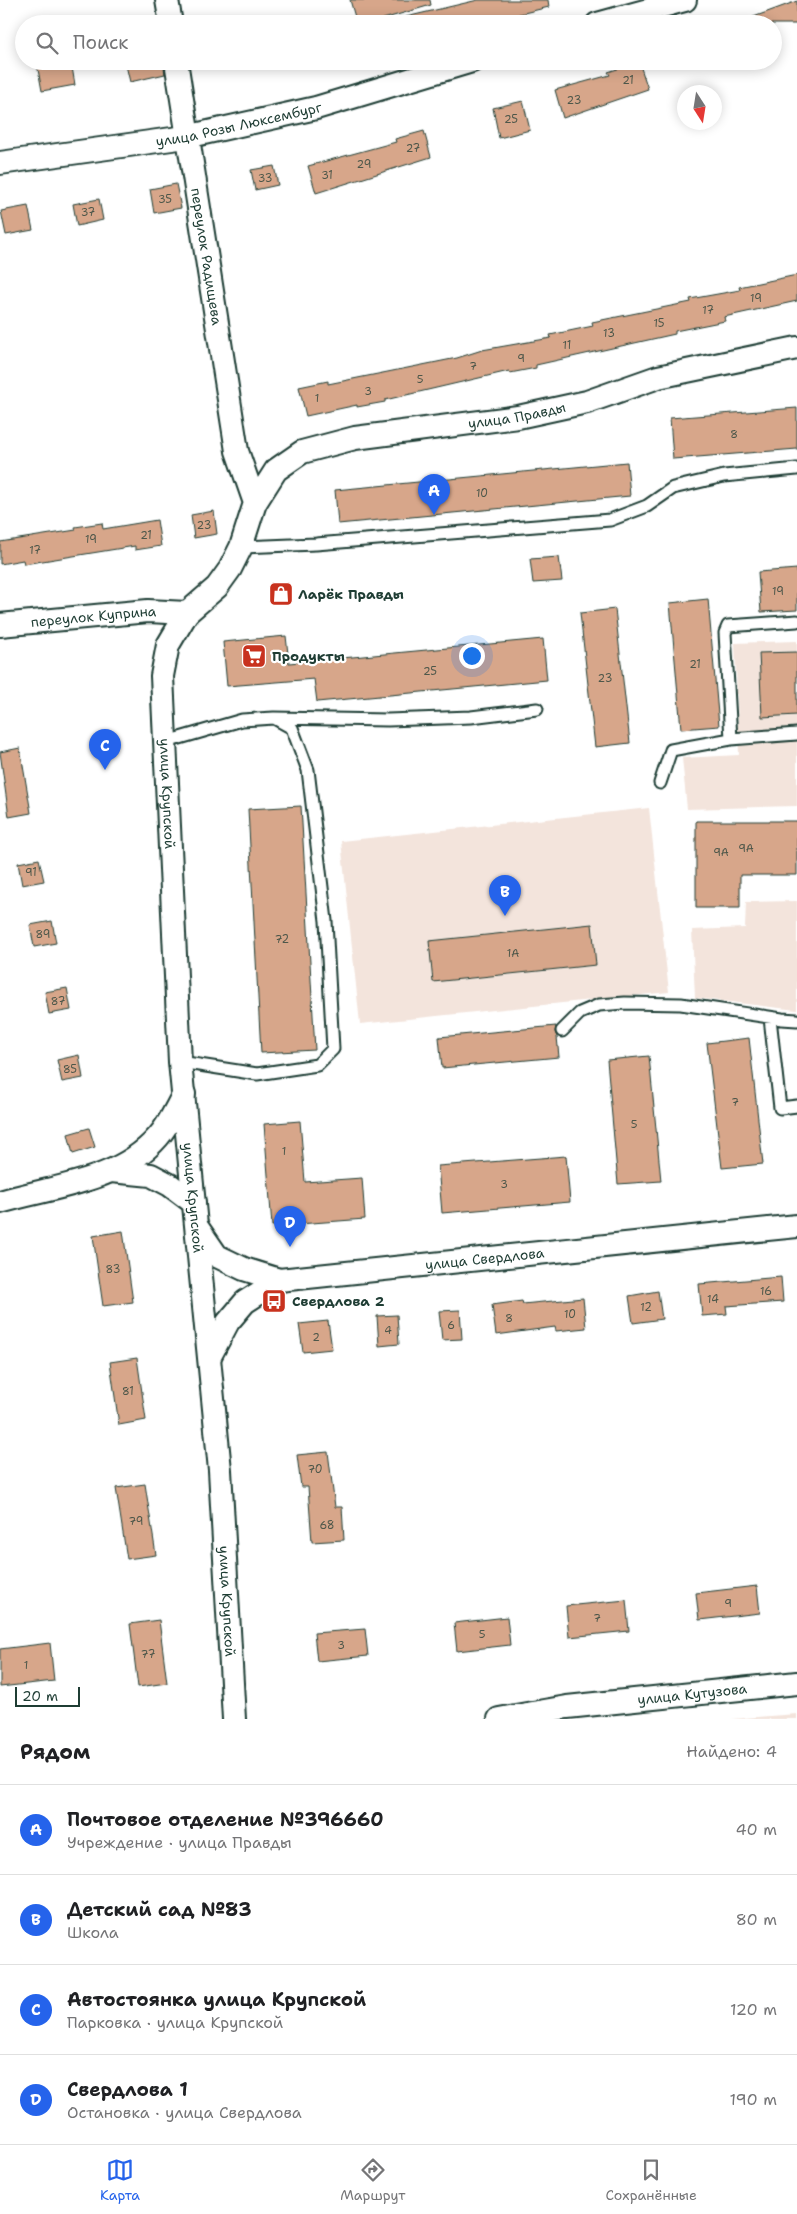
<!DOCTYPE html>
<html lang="ru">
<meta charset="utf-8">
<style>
:root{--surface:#fff;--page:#f6f6f6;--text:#202124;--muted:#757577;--line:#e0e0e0;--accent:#2563eb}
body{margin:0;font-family:"Shantell Sans",sans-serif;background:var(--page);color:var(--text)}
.compass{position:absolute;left:677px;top:85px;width:45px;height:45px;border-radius:50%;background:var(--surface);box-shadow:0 2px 12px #0003;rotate:168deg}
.scale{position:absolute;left:15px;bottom:12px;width:65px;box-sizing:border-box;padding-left:5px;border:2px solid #1f3d34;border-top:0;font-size:14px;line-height:18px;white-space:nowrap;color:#1f3d34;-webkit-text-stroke:4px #fff;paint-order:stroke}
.you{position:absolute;left:471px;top:655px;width:18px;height:18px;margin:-12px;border:4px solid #fff;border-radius:50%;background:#1a73e8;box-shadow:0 0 0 8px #1a73e833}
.badge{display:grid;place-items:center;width:32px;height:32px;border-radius:50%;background:var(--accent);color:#fff;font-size:16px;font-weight:700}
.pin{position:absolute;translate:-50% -41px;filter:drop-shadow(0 1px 2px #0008)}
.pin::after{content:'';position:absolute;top:26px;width:18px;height:15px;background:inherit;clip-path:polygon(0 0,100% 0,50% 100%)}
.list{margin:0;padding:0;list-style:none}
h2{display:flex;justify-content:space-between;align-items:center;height:65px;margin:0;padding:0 20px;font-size:21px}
h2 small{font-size:16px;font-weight:400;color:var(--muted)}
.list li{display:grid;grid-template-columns:32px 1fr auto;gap:15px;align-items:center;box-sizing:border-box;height:90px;padding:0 20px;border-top:1px solid var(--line)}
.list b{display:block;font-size:19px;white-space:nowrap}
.list p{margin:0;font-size:16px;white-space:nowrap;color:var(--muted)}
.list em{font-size:16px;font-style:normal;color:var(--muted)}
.icon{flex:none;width:28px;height:28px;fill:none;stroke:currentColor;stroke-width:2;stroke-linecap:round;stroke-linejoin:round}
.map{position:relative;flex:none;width:797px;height:1719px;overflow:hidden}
.search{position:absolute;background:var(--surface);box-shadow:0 2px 12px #0003;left:15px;right:15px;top:15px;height:55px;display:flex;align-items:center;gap:12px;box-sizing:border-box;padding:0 18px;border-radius:28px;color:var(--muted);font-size:19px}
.sheet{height:425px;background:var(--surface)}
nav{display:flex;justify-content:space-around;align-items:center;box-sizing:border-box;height:70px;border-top:1px solid var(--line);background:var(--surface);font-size:14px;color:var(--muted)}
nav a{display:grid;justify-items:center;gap:2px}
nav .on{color:var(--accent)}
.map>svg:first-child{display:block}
.built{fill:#f3e4dc}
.building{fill:#d7a68a;stroke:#1f3d34}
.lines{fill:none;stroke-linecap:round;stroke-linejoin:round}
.lane-casing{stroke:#1f3d34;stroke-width:15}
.street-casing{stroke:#1f3d34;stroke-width:26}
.lane{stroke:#fff;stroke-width:11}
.street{stroke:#fff;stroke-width:22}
.labels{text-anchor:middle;stroke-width:4.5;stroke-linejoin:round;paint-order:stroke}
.number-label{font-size:11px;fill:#4d574a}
.street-label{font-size:14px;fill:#1f3d34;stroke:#fff}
.poi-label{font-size:14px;font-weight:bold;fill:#1f3d34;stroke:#fff;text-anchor:start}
</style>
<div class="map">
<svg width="797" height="1719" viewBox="0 0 797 1719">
<rect width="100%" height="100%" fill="#fff"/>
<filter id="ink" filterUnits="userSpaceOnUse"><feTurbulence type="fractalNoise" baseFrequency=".02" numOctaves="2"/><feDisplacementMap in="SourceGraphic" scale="10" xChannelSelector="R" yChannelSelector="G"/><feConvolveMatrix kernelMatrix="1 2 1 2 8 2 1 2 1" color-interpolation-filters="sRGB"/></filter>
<g filter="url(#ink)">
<path class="built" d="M797 641V806L687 809 682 758 739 755 735 643Z
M649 808 669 992 360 1024 341 841Z
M797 901V1010L695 998 692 930 745 928 746 902Z
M797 1714V1719H731Z"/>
<path class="building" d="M350 0H430L431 5 366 24H357Z
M478 0H548L549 7 507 17 508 19 490 24H407L406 17Z
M797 1V24H740V22Z
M53 61H71L75 85 42 91 37 64Z
M125 61H163L165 74 130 82Z
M639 62 648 89 563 118 555 90 610 75 608 72Z
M523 101 530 130 499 138 493 108Z
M424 131 431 157 316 193 308 166 396 142 395 139Z
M274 166 278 185 255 190 251 170Z
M176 184 181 208 154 213 150 189Z
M99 199 103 220 77 226 73 204Z
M28 206 33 230 6 235 1 211Z
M797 275V301L724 317 725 321 675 331V334L536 365V368L510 373 509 371 385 400V402L357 407V405L306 416 299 387 328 381V384L457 358 482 350 551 338 550 335 593 326 592 322 691 302 690 299 740 290 739 287Z
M797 408V449L673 459 670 418Z
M627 462 630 496 338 524 335 490Z
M214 511 217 534 194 538 191 515Z
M157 520 161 546 135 550V546L24 564 23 560 0 564V542L76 530 75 527 102 523 103 529Z
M559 557 562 581 533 583 530 559Z
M797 569V610L761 612 758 572Z
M708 599 719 726 681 729 670 603Z
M615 609 630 743 595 747 580 613Z
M286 636 289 663 543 639 547 680 317 702 314 679 227 686 223 642Z
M797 652V715L762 717 759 653Z
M20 748 31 813 9 817 0 752Z
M301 806 315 1050 261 1053 248 809Z
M696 821H797V875H740V908H696Z
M39 859 44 881 22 885 18 863Z
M52 921 56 943 34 947 30 925Z
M592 924 596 965 433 982 429 941Z
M67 988 71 1010 49 1014 45 992Z
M556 1026 555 1032 557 1037 559 1057 442 1068 439 1037Z
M749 1038 763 1164 722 1168 707 1043Z
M79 1055 83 1078 62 1082 57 1060Z
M649 1056 661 1181 618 1184 607 1060Z
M300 1121 305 1182 362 1178 365 1219 272 1226 264 1124Z
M89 1128 95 1147 73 1154 68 1134Z
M566 1156 570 1202 442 1213 438 1166Z
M123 1231 133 1302 103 1306 93 1236Z
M781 1277 783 1302 726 1306 727 1314 702 1316 699 1284Z
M658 1291 662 1319 633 1323 629 1296Z
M583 1298 586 1328 556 1331 555 1327 496 1335 492 1305 522 1301 523 1304Z
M460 1310 462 1339 442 1340 439 1311Z
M397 1315 399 1344 379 1346 377 1316Z
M328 1321 332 1349 303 1352 299 1324Z
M137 1358 146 1420 119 1425 110 1362Z
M328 1452 335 1507H342L344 1540 312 1542 308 1487H301L297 1455Z
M145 1484 156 1555 127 1559 116 1488Z
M757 1586 760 1613 699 1620 696 1593Z
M626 1600 629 1631 569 1637 566 1606Z
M507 1617 510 1645 457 1651 454 1623Z
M159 1620 167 1683 138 1687 130 1624Z
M365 1629 368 1656 317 1661 314 1633Z
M50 1643 54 1681 0 1687V1649Z"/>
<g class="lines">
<defs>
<path id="lane" d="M241 547 316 544 610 520 647 506 673 488 724 476 797 469
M731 739 797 734
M166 742 242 720 274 718 388 720 471 717 537 709
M660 783 671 750 731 739 725 633 728 626 797 621
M770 1018 780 1108 797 1106
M562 1031 580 1013 599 1005 625 1003 681 1004 782 1019 797 1020
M180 1062 257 1074 317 1065 333 1049 326 921 308 770 292 728 274 718"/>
<g id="street">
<path d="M167 0 171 24"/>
<path d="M597 24 685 0"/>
<path id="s1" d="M176 61 237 451 255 503 241 547 230 569 217 587 187 613 168 645 162 676 180 1062 220 1470 234 1719"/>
<path id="s2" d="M0 163 186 137 316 108 472 61"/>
<path id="s3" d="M255 503 276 470 302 452 355 438 518 417 587 402 658 377 797 348"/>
<path id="s4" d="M0 625 148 611 187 613"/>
<path d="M111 1171 151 1175 170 1185 194 1203"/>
<path d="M0 1202C54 1186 119 1182 158 1137 169 1125 176 1108 184 1094"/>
<path d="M197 1227 217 1256 244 1269 279 1280"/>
<path id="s5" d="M210 1356 228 1322 245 1302 279 1280 797 1226"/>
<path id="s6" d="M499 1719 567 1707 797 1683"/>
</g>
</defs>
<use href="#lane" class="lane-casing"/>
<use href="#street" class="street-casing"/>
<use href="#lane" class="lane"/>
<use href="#street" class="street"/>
</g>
</g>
<defs>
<symbol id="shop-square" viewBox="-11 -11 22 22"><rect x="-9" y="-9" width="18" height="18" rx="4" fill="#c8321e" stroke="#fff"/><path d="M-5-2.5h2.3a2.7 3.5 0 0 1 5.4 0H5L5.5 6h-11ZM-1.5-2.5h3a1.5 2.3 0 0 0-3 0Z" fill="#fff"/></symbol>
<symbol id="supermarket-square" viewBox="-11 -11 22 22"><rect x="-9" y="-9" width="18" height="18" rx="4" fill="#c8321e" stroke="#fff"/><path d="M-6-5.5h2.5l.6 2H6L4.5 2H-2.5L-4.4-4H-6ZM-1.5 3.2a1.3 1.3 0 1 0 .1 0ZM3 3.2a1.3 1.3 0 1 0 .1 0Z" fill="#fff"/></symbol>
<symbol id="bus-square" viewBox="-11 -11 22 22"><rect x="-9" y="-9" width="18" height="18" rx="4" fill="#c8321e" stroke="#fff"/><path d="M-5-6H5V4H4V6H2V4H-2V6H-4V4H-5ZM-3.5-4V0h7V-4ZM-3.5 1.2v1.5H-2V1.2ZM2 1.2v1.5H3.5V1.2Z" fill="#fff"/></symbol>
</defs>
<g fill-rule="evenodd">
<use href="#shop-square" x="267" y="580" width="28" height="28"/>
<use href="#supermarket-square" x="240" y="642" width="28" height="28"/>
<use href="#bus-square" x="260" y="1287" width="28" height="28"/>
</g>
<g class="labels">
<g class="number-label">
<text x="628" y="84">21</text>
<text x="574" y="104">23</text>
<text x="511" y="123">25</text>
<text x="413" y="152">27</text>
<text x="364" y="168">29</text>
<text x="327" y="179">31</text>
<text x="265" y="182">33</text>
<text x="165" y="203">35</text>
<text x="88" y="216">37</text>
<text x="756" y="302">19</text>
<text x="708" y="314">17</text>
<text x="659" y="327">15</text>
<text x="609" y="337">13</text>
<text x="567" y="349">11</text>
<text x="521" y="362">9</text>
<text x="473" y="370">7</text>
<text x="420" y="383">5</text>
<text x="368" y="395">3</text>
<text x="317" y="402">1</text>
<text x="734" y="438">8</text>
<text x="482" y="497">10</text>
<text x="204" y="529">23</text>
<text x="146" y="539">21</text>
<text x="91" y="543">19</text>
<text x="35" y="554">17</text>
<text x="778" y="595">19</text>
<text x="695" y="668">21</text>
<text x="430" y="675">25</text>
<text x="605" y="682">23</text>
<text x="746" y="852">9А</text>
<text x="721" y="856">9А</text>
<text x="31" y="876">91</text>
<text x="43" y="938">89</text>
<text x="282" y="943">72</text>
<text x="513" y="957">1А</text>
<text x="58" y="1005">87</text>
<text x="70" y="1073">85</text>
<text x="735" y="1106">7</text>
<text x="634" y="1128">5</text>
<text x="284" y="1155">1</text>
<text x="504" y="1188">3</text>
<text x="113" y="1273">83</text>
<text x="766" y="1295">16</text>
<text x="713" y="1303">14</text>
<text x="646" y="1311">12</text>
<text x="570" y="1318">10</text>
<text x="509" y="1322">8</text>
<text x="451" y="1329">6</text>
<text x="388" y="1334">4</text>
<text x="316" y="1341">2</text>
<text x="128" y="1395">81</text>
<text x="315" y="1473">70</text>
<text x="136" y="1525">79</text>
<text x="327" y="1529">68</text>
<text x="728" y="1607">9</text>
<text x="597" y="1622">7</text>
<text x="482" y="1638">5</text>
<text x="341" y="1649">3</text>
<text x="148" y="1658">77</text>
<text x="26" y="1669">1</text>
</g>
<g class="street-label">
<text dy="5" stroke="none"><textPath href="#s2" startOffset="242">улица Розы Люксембург</textPath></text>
<text dy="5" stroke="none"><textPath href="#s1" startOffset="198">переулок Радищева</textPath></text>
<text dy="5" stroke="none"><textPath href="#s3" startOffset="289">улица Правды</textPath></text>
<text dy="5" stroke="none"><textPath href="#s4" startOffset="94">переулок Куприна</textPath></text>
<text dy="5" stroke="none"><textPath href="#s1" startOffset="769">улица Крупской</textPath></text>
<text dy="5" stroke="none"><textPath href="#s1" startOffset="1174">улица Крупской</textPath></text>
<text dy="5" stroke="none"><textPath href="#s5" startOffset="312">улица Свердлова</textPath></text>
<text dy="5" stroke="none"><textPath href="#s1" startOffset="1579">улица Крупской</textPath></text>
<text dy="5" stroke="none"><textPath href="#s6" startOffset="195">улица Кутузова</textPath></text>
</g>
<g class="poi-label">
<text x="298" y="599">Ларёк Правды</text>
<text x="272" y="661">Продукты</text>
<text x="292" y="1306">Свердлова 2</text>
</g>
</g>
</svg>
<svg class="compass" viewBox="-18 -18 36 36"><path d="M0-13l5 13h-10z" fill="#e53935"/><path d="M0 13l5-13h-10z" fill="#757577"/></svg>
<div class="scale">20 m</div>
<div class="you"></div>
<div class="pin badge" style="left:434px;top:515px">A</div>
<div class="pin badge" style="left:505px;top:916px">B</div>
<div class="pin badge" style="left:105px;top:770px">C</div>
<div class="pin badge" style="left:290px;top:1247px">D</div>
<div class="search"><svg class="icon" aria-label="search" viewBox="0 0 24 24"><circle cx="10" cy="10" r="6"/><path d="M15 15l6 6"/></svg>Поиск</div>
</div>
<section class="sheet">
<h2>Рядом<small>Найдено: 4</small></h2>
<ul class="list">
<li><span class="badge">A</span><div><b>Почтовое отделение №396660</b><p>Учреждение · улица Правды</p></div><em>40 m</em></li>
<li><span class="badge">B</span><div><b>Детский сад №83</b><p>Школа</p></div><em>80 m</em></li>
<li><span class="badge">C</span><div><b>Автостоянка улица Крупской</b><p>Парковка · улица Крупской</p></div><em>120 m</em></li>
<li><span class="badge">D</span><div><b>Свердлова 1</b><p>Остановка · улица Свердлова</p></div><em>190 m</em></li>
</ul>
</section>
<nav>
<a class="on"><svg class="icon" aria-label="map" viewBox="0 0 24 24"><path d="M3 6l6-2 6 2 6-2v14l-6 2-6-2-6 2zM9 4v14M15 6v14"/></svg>Карта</a>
<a><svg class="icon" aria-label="directions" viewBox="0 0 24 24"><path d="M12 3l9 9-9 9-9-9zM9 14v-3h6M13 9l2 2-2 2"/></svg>Маршрут</a>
<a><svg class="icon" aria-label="saved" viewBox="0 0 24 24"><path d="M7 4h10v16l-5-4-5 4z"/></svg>Сохранённые</a>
</nav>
